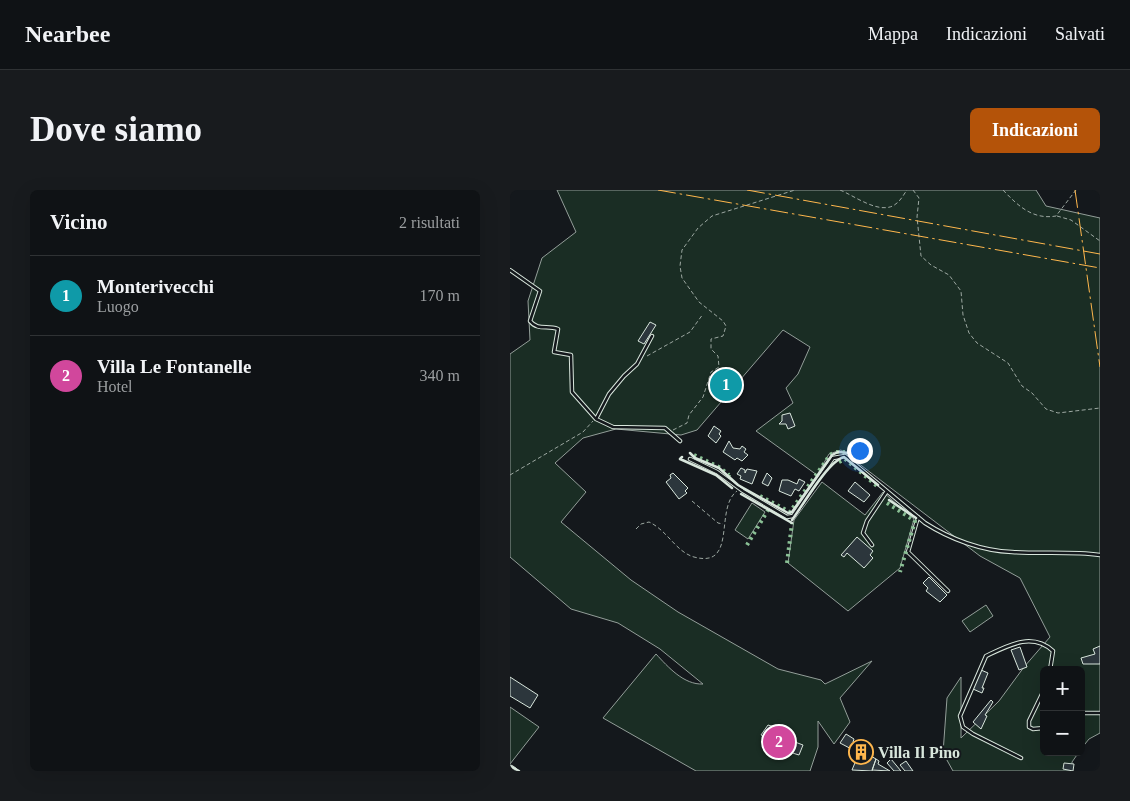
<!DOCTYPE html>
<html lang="it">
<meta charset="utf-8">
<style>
:root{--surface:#0f1215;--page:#181b1e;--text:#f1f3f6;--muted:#9b9ea0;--line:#2f3234;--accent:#b45309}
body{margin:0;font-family:Georgia,serif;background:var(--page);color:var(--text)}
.controls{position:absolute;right:15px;bottom:15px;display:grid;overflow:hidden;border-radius:8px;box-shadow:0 5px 20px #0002}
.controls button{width:45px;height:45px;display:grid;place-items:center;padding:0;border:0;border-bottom:1px solid var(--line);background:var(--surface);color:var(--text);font:25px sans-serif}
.you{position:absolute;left:349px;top:260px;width:18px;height:18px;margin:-12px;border:4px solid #fff;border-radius:50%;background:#1a73e8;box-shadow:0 0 0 8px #1a73e833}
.badge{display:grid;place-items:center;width:32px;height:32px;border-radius:50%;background:var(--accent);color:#fff;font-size:16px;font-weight:700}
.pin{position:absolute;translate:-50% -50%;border:2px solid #fff;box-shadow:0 1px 5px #0006}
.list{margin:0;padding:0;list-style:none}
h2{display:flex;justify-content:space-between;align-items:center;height:65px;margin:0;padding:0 20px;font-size:21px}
h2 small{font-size:16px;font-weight:400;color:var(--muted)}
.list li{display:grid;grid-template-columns:32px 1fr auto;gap:15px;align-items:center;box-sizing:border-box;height:80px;padding:0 20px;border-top:1px solid var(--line)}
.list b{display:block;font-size:19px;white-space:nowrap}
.list p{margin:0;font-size:16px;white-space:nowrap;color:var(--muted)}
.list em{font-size:16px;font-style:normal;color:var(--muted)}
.map{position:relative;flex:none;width:590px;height:581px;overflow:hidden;border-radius:8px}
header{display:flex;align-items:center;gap:30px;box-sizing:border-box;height:70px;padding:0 25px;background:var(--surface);border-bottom:1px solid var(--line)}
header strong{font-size:24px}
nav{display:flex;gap:28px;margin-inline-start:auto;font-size:18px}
.intro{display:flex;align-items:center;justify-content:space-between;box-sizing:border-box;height:120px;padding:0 30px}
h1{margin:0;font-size:35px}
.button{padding:12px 22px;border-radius:8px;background:var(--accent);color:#fff;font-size:18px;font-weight:700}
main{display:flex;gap:30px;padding:0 30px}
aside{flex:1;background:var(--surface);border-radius:8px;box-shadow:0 5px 20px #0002}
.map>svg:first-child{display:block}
.green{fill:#1a2d24;stroke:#939e99}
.building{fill:#2c363c;stroke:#d8e6dc}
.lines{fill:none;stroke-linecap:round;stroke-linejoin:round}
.service-casing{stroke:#d8e6dc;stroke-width:4.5}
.tertiary-casing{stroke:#d8e6dc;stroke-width:9}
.path{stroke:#9da8a2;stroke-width:1;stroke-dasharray:4 2.5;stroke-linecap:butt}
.service{stroke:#14181c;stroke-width:2.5}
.tertiary{stroke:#14181c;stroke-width:7}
.hedge{stroke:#8ac095;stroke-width:4;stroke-dasharray:2.5 4;stroke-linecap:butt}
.wall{stroke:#d8e6dc;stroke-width:2.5}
.power{stroke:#ffb74d;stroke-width:1;stroke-dasharray:18 4 2.5 4;stroke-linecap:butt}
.labels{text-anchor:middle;stroke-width:4;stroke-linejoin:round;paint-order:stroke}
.poi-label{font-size:16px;font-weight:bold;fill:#d8e6dc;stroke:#14181c;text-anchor:start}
</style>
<header>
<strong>Nearbee</strong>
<nav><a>Mappa</a><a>Indicazioni</a><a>Salvati</a></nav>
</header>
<div class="intro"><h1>Dove siamo</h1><a class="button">Indicazioni</a></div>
<main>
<aside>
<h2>Vicino<small>2 risultati</small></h2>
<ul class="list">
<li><span class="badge" style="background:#0f9aa8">1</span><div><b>Monterivecchi</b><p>Luogo</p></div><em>170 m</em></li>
<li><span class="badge" style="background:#d1479c">2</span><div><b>Villa Le Fontanelle</b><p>Hotel</p></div><em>340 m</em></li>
</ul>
</aside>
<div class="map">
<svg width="590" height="581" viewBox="0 0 590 581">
<rect width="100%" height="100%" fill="#14181c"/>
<path class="green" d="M47 0H526L536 16 590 28V543L579 549 571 559V480H534V562H569L562 572V581H443L433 563 437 508 451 487V548L489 511 514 477 540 447 510 388 470 366 331 260 319 264 307 285 246 241 283 213 276 198 288 184 300 157 273 140 187 240 171 245 106 239 73 248 45 273 76 302 51 332 121 390 168 422 268 479 311 490 315 494 362 471 330 508 340 532 324 554 308 531V557L300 581H186L93 528 146 464C158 477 174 495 193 494L150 459 108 433 61 419 0 367V164L20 150 18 111 32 68 66 42Z
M312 292 355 325 373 302 404 329 390 378 338 421 278 373 284 330Z
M242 313 255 322 238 349 225 340Z
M476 415 483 426 460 442 452 431Z
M0 517 29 537 0 574Z"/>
<path class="building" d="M140 132 146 135 134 154 128 151Z
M280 223 285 236 278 239 276 234H269L272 231V225Z
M204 236 211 241 209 244 211 246 206 253 198 246Z
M219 251 223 258 230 259 232 256 236 259 234 262 238 265 232 271 227 268 225 270 213 262Z
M231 278 235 280V283L237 279 247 281 242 294 230 289 231 286 227 284Z
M163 283 178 298 175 301 177 303 169 309 156 292 161 288 160 285Z
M257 283 262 288 258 296 252 293Z
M289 289 295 292 289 301 285 299 281 306 269 301 272 290H278L287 294Z
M345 292 360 305 354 312 338 301Z
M347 347 363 361 360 365 363 368 354 378 337 363 334 367 331 365Z
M419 387 437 405 430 412 416 401 418 398 413 393Z
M590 456V474H573L571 468 585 464 583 459Z
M510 457 517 477 509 480 501 460Z
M471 480 478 483 472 498H474L472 503 463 499Z
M0 487 28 505 20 518 0 506Z
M481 510 483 512 475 525 477 526 471 539 463 532Z
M258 535 268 538 266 542 278 547 277 549 293 555 289 565 253 554 256 547 251 545Z
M336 544 344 549 343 552 355 559 354 562 366 569 362 581 342 580 349 563 330 553Z
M366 569 369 571 368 574 380 581 362 580Z
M381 569 391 581H384L377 573Z
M396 571 403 581H395L390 575Z
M554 573 564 574 563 581 553 579Z"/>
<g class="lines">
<defs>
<path id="service" d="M0 80 30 101 20 131C28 141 37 135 48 139L44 162 61 165 62 202 86 229 103 237 155 238 170 251
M86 229 99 204 114 186 127 174 142 146
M180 269 207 282 233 301 277 327 283 326 323 268 335 266 415 333C440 349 472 361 502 362 531 364 561 361 590 365
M408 327 398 362 438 401
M362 355 353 343 357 331 377 301
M534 500 519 531V537L523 539 534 538
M571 523H590
M511 568 463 544 453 537 450 526 476 466C499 455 522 442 543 461L540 480"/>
<path id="tertiary" d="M0 579 3 581"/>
</defs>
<use href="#service" class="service-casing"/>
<use href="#tertiary" class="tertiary-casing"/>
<path class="path" d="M330 0C345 6 372 27 387 13 391 10 394 4 397 0
M403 0 409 8 407 27 411 66 421 75 439 85 451 101 453 125 459 143 467 153 498 173 512 196 522 203 536 219 548 223 590 218
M493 0C508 16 523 30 546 26L566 0
M547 26 561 30 590 51
M137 166 180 142 193 124
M163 240 177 233 179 225 193 207 201 182 209 177 208 166 201 159V149L213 146 216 136 213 131 189 112 172 88 170 76 172 60 188 38 202 26 285 0
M0 285 73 242 83 231
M182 311 208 333 213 334
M126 339 131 334 139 332C157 340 166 362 184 367 228 379 204 318 227 301"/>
<use href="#service" class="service"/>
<use href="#tertiary" class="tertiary"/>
<path class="hedge" d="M184 265 209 277 219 285 222 282
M329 272 335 269 367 296
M250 306 280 322 320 265 325 262H339
M377 313 405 331 390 382
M237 355 258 320
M277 373 282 333"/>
<path class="wall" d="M180 263 185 268 209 278 228 295 278 323 282 322 322 265 328 262 340 263
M172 267 170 269 206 285 222 298
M231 304 282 333
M379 310 406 328
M282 330C293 315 318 271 334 267L368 295
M0 576 9 581"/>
<path class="power" d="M0 0H4
M148 0 590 78
M237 0 590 64
M565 0 590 177"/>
</g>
<defs>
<symbol id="building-ring" viewBox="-11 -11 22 22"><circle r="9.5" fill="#14181c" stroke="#ffb74d" stroke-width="1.5"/><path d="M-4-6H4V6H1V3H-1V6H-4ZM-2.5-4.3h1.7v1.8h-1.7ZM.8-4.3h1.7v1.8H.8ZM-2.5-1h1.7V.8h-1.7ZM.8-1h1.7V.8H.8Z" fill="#ffb74d"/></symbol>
</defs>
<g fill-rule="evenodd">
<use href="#building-ring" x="337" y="548" width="28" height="28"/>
</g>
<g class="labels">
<g class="poi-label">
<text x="368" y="568">Villa Il Pino</text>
</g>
</g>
</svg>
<div class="controls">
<button>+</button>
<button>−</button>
</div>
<div class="you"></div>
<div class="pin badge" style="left:216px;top:195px;background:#0f9aa8">1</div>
<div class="pin badge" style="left:269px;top:552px;background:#d1479c">2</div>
</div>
</main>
